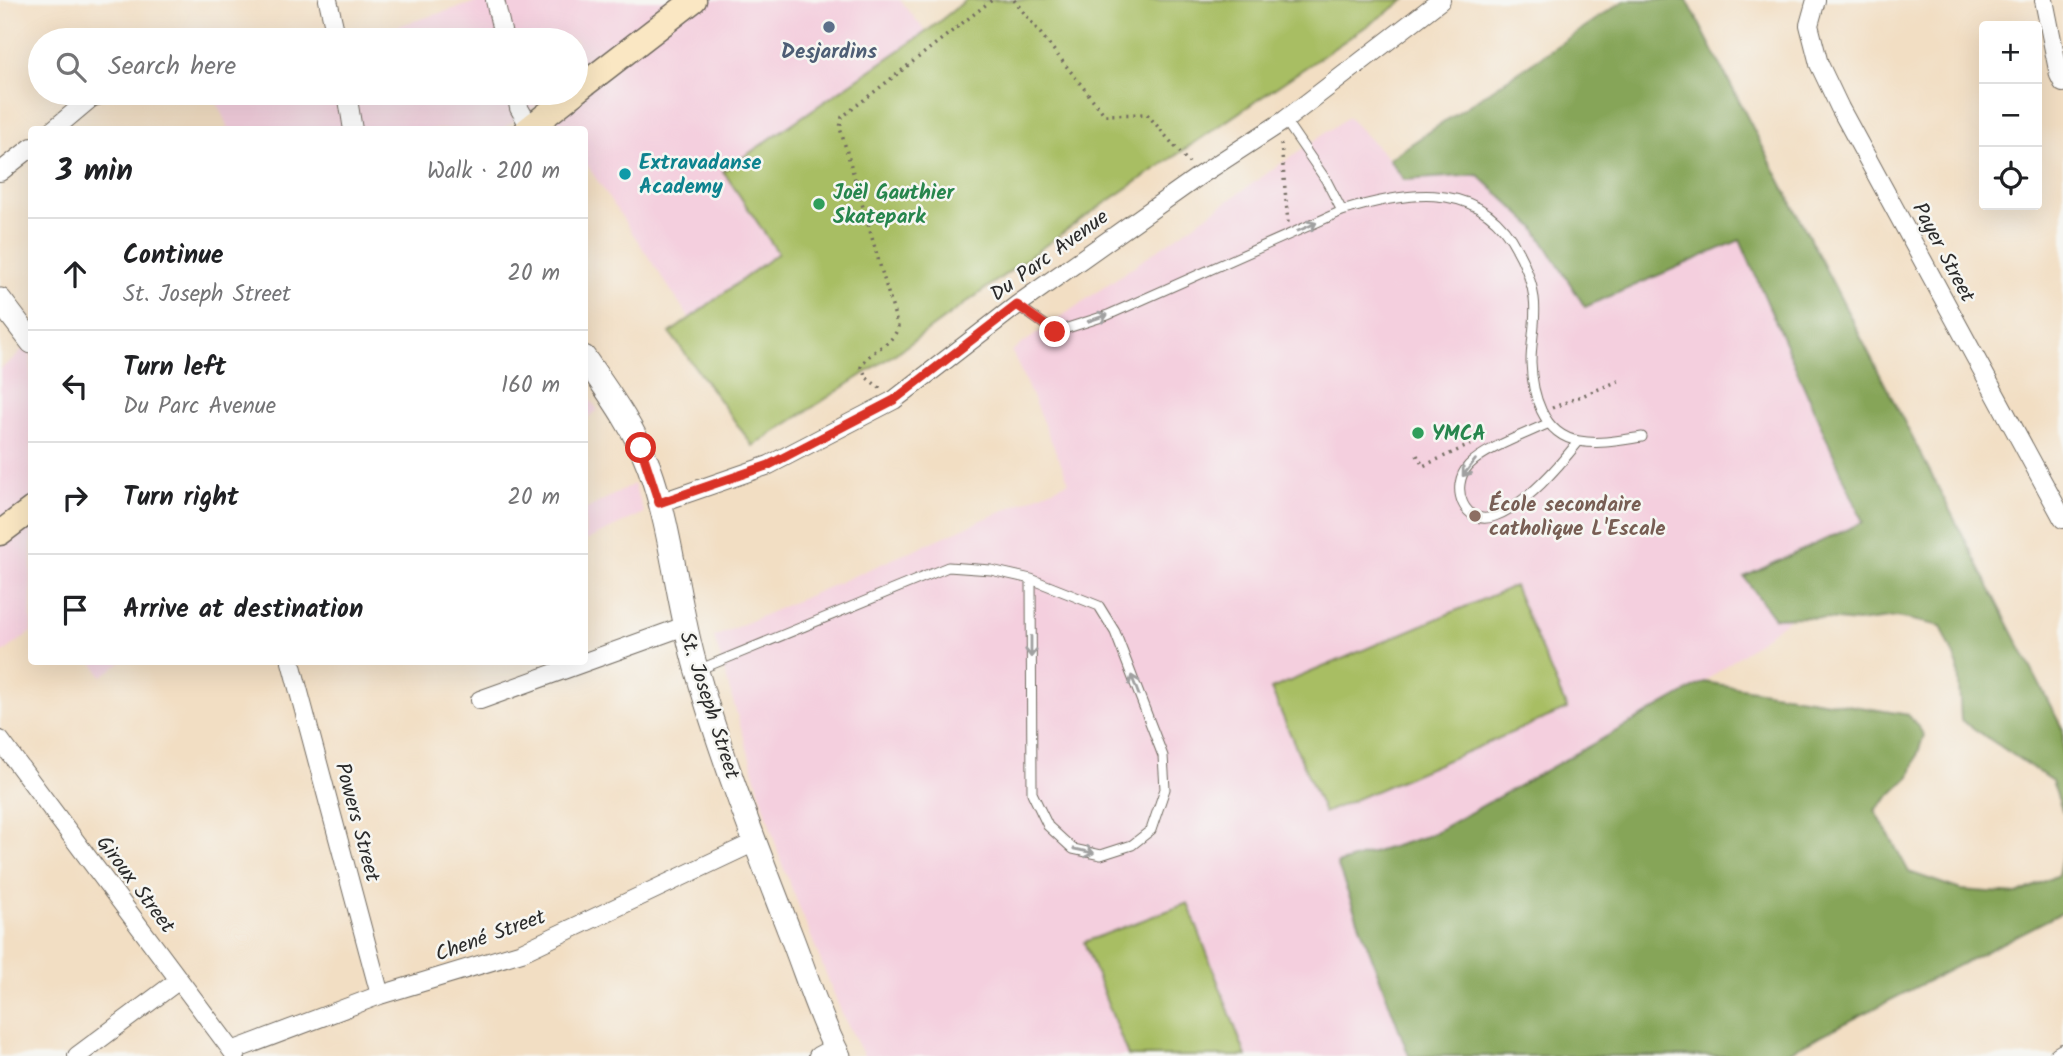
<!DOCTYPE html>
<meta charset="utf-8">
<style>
:root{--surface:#fff;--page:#f2f2f2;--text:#202124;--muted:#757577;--line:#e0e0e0}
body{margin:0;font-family:Kalam,sans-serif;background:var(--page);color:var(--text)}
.controls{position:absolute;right:21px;top:21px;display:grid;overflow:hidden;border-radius:7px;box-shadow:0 7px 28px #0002}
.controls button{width:63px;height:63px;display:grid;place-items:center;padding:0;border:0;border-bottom:2px solid var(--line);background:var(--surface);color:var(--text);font:35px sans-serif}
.stop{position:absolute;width:21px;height:21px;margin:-16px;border:5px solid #d93025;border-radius:50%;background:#fff}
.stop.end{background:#d93025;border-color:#fff;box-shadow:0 2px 7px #0008}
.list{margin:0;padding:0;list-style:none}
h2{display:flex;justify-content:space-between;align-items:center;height:91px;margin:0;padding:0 28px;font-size:30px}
h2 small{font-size:23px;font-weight:400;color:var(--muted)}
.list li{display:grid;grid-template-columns:46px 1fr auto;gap:21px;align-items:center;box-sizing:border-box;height:112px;padding:0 28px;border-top:2px solid var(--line)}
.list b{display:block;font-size:26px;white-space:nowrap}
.list p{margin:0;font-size:23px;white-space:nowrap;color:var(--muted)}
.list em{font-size:23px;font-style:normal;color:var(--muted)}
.icon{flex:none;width:38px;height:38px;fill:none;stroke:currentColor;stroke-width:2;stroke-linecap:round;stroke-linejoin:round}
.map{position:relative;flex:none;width:2063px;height:1056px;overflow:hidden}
.search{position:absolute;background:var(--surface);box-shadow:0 7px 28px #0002;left:28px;top:28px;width:560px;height:77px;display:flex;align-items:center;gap:18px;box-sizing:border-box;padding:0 24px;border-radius:38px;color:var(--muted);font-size:26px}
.panel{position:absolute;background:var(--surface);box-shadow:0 7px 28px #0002;left:28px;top:126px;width:560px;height:539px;border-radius:7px}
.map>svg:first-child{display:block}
.built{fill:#f4cfde}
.green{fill:#a8be63;stroke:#6a7447;stroke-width:2}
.forest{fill:#86a559;stroke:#586842;stroke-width:2}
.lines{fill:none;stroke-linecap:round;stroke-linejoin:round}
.service-casing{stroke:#716a60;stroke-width:11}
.minor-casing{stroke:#716a60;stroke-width:20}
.tertiary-casing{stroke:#716a60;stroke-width:25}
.secondary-casing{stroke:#716a60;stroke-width:27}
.path{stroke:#716a60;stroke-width:3.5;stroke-dasharray:2 5;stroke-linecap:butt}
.service{stroke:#fff;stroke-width:9}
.minor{stroke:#fff;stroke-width:18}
.tertiary{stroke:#fff;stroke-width:23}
.secondary{stroke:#fae7c3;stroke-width:24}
.oneway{stroke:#a0a0a0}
.route{stroke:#d93025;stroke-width:9}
.service-dot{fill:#5c6f8a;stroke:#f6f6f2;stroke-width:2.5}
.culture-dot{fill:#0f9aa8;stroke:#f6f6f2;stroke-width:2.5}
.leisure-dot{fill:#2e9e5b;stroke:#f6f6f2;stroke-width:2.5}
.education-dot{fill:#8d6e63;stroke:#f6f6f2;stroke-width:2.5}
.labels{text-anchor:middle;stroke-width:5;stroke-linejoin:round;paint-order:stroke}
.service-label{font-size:21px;font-weight:bold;fill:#4e5e75;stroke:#f6f6f2}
.culture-label{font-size:21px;font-weight:bold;fill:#0d838f;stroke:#f6f6f2;text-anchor:start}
.leisure-label{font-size:21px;font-weight:bold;fill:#27864d;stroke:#f6f6f2;text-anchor:start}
.street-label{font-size:21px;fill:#2b2b2b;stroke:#f6f6f2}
.education-label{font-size:21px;font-weight:bold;fill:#785e54;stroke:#f6f6f2;text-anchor:start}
</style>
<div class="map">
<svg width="2063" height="1056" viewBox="0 0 2063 1056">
<rect width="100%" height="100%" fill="#f6f6f2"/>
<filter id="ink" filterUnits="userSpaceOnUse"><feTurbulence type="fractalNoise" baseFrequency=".0143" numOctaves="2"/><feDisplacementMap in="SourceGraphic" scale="14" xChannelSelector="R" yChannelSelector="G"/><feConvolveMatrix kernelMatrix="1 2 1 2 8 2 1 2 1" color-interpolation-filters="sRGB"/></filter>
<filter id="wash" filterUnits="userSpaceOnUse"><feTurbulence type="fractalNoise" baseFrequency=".00686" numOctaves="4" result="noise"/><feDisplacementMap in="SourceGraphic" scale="28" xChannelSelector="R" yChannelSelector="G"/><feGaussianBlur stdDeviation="1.57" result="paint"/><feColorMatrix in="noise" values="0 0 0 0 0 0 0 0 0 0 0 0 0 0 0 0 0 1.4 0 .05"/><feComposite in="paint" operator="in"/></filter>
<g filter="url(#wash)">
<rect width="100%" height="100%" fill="#f2dec3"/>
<path class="built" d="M483 0H900L926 32 724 171 778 253 690 319 585 162 584 130 563 129 544 100 502 129 229 130 213 93H576V40H352Z
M1348 117 1389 159 1404 180 1478 175 1534 227 1585 306 1740 239 1881 551 1704 682 1430 835 1337 864 1409 1056H864L842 1014 780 859 714 637 1069 482 1012 351Z
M31 338V632L0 655V369L17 356Z
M584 392 598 410 585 420H584Z
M634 484 644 513 585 541V510Z
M93 662H122L102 676Z"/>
<path class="green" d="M966 0H1405L1079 221 901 350 753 446 670 333 778 253 723 171 926 32Z
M1514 586 1567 709 1324 813 1271 689Z
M1188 903 1246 1056H1128L1084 942Z"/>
<path class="forest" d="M1625 0H1687L2063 730V813L2052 781 1961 720 1958 666 1941 626 1897 617 1857 622 1805 617 1774 618 1744 577 1863 522 1740 240 1585 307 1534 227 1478 175 1404 180 1389 159Z
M1704 682 1909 715 1924 735 1910 776 1875 810 1909 872 1961 890 2017 894 2058 875 2063 851V912L1781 1056H1409L1337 864 1430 835Z"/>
</g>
<g filter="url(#ink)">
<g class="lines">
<defs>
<path id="service" d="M1285 120 1326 180 1342 211
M1017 305 1055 332 1108 315 1342 211C1401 193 1472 179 1511 239 1522 257 1531 276 1534 298 1537 319 1531 340 1531 362 1532 393 1542 435 1579 441 1600 445 1622 440 1642 437
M1549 423C1528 433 1484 449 1469 465 1448 487 1465 528 1495 516 1527 504 1558 467 1579 441
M698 670 948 567 991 570 1031 579 1099 606 1115 632 1163 756 1165 789 1151 830 1132 845 1101 855 1073 849 1048 826 1032 793 1031 579"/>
<path id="minor" d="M328 0 337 40
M495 0 504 40
M1816 0 1809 25 1819 64 1840 108 2063 519
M2044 0 2059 75 2063 83
M347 93 353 130
M516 93 519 108 530 127
M53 130 91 98 106 93
M0 172 32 147
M659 503 769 465 894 400 1017 305 1199 176 1285 120 1441 0
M291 662 380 995
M480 700 685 626
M0 740 236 1056
M232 1051 380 995 522 952 755 842
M77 1056 179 980
M818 1056 835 1047
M2058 1056 2063 1053"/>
<path id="tertiary" d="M0 300 32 342
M584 357C608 392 634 427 649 467 672 530 677 603 696 668 721 756 755 843 788 928 805 970 818 1016 839 1056"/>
<path id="secondary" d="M576 91 694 0
M527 130 574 93
M0 533 32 509"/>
</defs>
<use href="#service" class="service-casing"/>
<use href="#minor" class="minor-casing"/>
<use href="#tertiary" class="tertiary-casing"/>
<use href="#secondary" class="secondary-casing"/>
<path class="path" d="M1014 0 1105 115 1147 114 1189 163
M1281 144 1288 223
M880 388 867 378 861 367C869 349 893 346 898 327L840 128 842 117 992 0
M1552 408 1621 380
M1417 455 1423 466 1474 443"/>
<use href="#service" class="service"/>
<use href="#minor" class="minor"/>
<use href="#tertiary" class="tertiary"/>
<use href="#secondary" class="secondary"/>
</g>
<defs><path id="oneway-shaft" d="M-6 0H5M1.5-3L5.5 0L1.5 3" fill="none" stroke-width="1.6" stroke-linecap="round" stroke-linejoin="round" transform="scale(1.75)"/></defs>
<g class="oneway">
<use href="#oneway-shaft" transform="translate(1307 227) rotate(-24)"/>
<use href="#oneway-shaft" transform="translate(1098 318) rotate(-19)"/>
<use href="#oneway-shaft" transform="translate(1469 468) rotate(128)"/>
<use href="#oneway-shaft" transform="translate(1031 647) rotate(90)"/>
<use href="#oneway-shaft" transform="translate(1135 685) rotate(-111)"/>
<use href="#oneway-shaft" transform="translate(1084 851) rotate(12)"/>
</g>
</g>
<g class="lines" filter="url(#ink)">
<path class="route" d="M641 448 659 503 769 465 894 400 1017 305 1055 332"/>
</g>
<circle class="service-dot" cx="829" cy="27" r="7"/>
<circle class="culture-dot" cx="625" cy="174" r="7"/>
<g class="leisure-dot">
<circle cx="819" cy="204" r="7"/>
<circle cx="1418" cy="433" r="7"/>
</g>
<circle class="education-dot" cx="1475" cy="516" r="7"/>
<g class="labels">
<g class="service-label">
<text x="829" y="58">Desjardins</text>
</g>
<g class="culture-label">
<text x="639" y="169">Extravadanse<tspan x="639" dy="24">Academy</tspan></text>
</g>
<g class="leisure-label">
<text x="833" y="199">Joël Gauthier<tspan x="833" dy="24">Skatepark</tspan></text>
<text x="1432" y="440">YMCA</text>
</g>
<g class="street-label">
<text transform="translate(1944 252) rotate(62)" y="7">Payer Street</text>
<text transform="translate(1049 255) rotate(-36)" y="7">Du Parc Avenue</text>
<text transform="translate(710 705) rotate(72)" y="7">St. Joseph Street</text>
<text transform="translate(358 822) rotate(75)" y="7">Powers Street</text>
<text transform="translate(136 884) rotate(53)" y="7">Giroux Street</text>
<text transform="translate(490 935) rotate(-20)" y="7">Chené Street</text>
</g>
<g class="education-label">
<text x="1489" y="511">École secondaire<tspan x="1489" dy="24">catholique L'Escale</tspan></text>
</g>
</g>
</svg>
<div class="controls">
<button>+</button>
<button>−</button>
<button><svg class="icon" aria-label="locate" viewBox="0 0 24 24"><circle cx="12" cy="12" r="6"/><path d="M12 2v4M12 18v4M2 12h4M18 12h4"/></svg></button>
</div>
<div class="stop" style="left:641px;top:448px"></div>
<div class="stop end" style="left:1055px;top:332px"></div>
<div class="search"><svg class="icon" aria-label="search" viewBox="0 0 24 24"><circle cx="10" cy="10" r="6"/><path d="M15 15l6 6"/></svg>Search here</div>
<section class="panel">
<h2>3 min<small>Walk · 200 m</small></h2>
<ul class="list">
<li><svg class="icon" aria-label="ahead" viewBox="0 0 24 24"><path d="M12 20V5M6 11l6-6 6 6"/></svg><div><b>Continue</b><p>St. Joseph Street</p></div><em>20 m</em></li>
<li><svg class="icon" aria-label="left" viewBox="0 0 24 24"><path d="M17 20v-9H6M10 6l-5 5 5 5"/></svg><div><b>Turn left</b><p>Du Parc Avenue</p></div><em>160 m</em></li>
<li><svg class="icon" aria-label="right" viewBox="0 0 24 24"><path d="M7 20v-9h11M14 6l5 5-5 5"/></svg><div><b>Turn right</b></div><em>20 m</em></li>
<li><svg class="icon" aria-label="arrive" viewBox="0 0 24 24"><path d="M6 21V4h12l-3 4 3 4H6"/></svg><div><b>Arrive at destination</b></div></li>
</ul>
</section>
</div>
